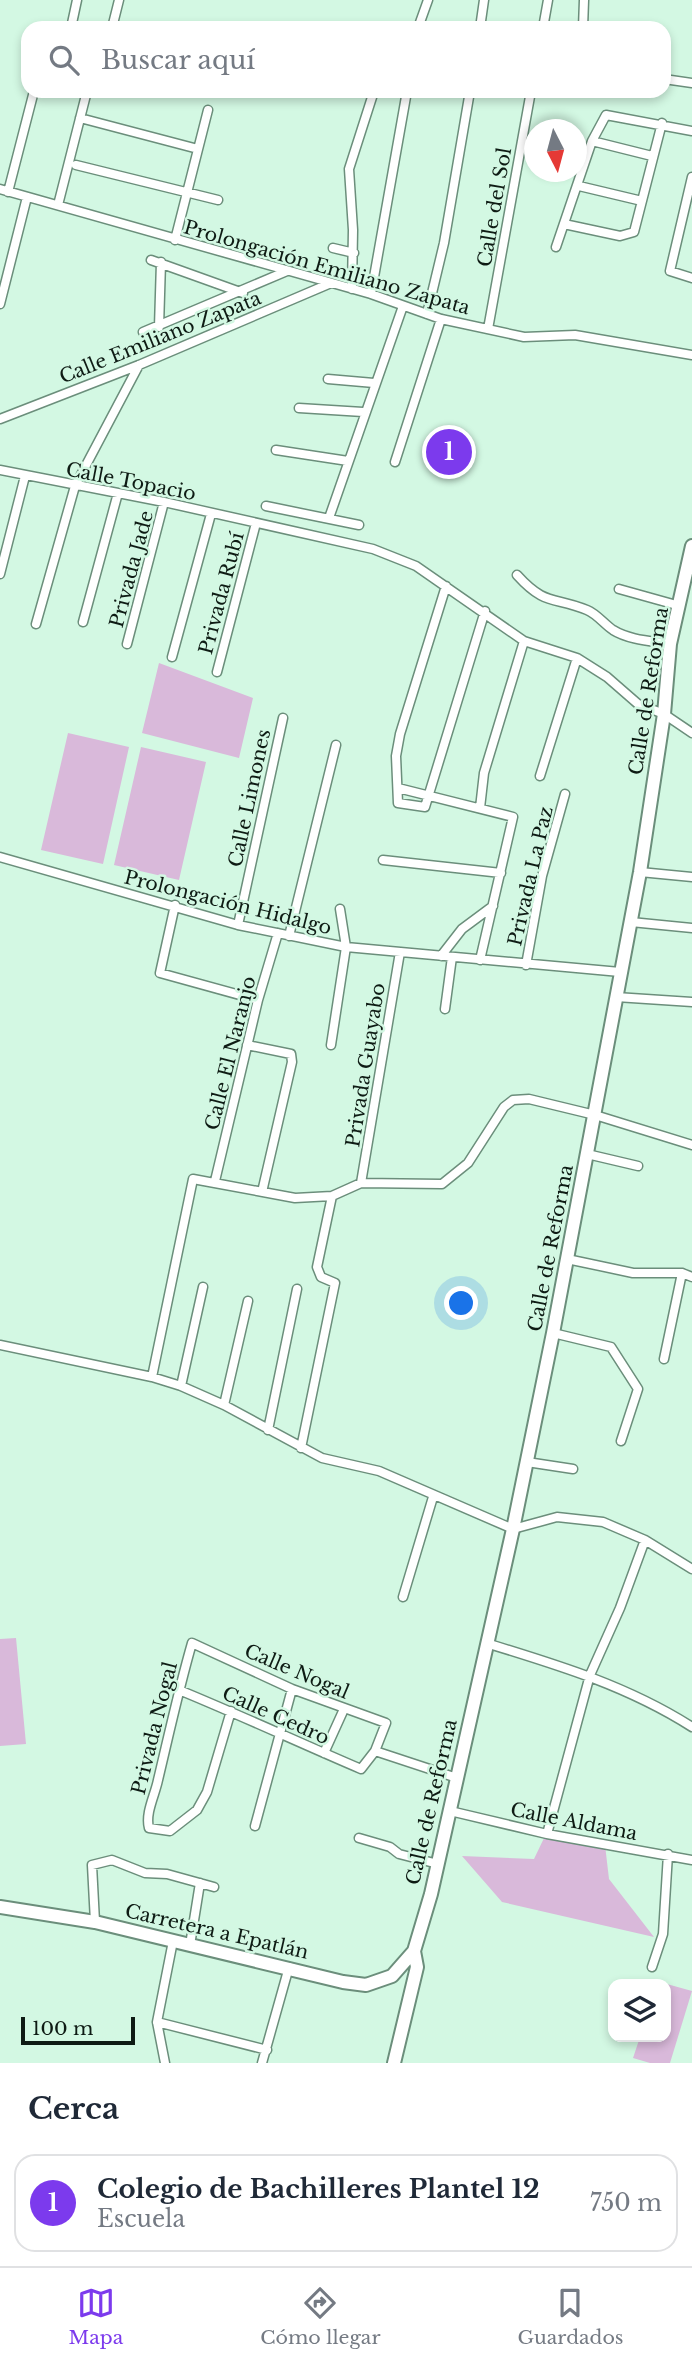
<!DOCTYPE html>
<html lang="es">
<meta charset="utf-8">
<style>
:root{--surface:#fff;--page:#f2f2f3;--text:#1f2937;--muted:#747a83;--line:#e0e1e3;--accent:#7c3aed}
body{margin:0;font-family:"Libre Baskerville",serif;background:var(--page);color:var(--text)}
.controls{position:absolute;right:21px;bottom:21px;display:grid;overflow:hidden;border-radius:14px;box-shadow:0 4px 10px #0003}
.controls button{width:63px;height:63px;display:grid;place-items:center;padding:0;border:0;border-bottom:2px solid var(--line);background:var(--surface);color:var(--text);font:35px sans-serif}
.compass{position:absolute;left:524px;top:119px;width:63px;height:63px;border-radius:50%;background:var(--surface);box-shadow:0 4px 10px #0003;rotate:174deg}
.scale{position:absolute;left:21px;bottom:18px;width:114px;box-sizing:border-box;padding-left:7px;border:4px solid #0e1b14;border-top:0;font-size:19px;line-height:24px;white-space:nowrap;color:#0e1b14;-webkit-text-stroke:5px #d3f8e3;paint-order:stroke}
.you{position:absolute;left:462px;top:1304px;width:24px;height:24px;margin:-18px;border:5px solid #fff;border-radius:50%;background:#1a73e8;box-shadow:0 0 0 10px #1a73e833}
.badge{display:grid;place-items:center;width:46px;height:46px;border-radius:50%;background:var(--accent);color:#fff;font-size:23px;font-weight:700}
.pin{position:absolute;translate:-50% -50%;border:4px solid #fff;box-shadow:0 2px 7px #0006}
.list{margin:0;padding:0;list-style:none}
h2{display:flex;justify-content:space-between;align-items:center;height:91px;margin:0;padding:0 28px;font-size:30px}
h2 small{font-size:23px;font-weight:400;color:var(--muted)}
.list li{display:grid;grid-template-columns:46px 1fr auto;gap:21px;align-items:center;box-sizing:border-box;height:98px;margin:0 14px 14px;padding:0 14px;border:2px solid var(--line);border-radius:21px}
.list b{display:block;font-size:26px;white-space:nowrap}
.list p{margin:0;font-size:23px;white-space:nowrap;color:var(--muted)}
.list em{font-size:23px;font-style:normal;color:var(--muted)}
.icon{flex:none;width:38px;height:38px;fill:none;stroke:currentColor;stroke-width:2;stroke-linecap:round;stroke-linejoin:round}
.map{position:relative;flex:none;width:692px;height:2063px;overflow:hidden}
.search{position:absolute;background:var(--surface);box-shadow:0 4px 10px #0003;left:21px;right:21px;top:21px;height:77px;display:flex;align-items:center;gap:18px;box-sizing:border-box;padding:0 24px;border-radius:21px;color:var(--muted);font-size:26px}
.sheet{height:203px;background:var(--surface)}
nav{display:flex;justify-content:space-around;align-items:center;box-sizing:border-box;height:98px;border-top:2px solid var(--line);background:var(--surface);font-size:19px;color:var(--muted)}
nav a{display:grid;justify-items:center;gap:4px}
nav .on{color:var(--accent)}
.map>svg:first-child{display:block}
.green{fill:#d9b9da}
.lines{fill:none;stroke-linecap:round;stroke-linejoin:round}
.street-casing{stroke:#6b8e7b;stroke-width:11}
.secondary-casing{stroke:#6b8e7b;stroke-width:16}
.street{stroke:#fff;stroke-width:8}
.secondary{stroke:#fff;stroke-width:12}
.labels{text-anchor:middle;stroke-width:5;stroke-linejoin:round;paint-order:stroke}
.street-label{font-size:19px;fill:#0e1b14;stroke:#d3f8e3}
</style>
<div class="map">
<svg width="692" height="2063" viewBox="0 0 692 2063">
<rect width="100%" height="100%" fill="#d3f8e3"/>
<path class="green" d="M159 663 253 698 239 758 142 733Z
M68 733 129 747 103 864 41 850Z
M141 747 206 762 179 880 114 865Z
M16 1638 26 1744 0 1746V1639Z
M545 1836 605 1845 609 1879 654 1937 502 1902 462 1856 534 1859Z
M656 1981 692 1991 670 2063H650L633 2058 640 2037H666V1984H655Z"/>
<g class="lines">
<defs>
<path id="street" d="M71 28 77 0
M112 28 119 0
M418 28 428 0
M480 28 484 0
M543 28 548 0
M583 28 584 0
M664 79 692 83
M80 118 198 149
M592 141 652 156
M76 165 218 200
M692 177 670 271 692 278
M579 186 642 201
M0 189 371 294 441 319 524 337 575 335 692 355
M8 192 34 91
M58 205 87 91
M564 224 620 236 634 232 662 123
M175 240 208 110
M556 247 592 141 606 115 692 131
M333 248 354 253
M151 260 243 293
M352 289 353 230 349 169 374 91
M371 294 407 91
M0 304 27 197
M427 314 444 243 470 91
M159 327 161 262
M488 329 531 91
M143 332 287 271
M328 379 374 383
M299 408 363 412
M0 419 139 365 331 283
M276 450 348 461
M395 462 441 319
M0 470 164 502 373 549 416 566 524 641 577 658 607 677 638 704 664 714 692 733
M266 506 359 525
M329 518 403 306
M0 574 25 476
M517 575C546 607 554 596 587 610 597 614 604 624 613 630 629 640 652 641 670 644
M446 586 400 734 396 756 398 803 425 807 485 611
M619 589 680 606
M83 622 118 493
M36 624 75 486 139 365
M127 644 164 502
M172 657 211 514
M217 672 256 523
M540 776 577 658
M398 788 513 817 480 960
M480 808 484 773 524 641
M0 857 238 925 346 947 620 972
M383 860 501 873
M640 872 692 877
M175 905 160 973 258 1000
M631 922 692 928
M238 925 283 718
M289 936 336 745
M441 956 462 929 493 906
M526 965 542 876 565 794
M616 997 692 1002
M445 1009 452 957
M247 1045 291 1054 292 1062 262 1192
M331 1045 346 947 340 909
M587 1154 638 1166
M215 1181 258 1000 278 933
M361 1183 400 952
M567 1259 633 1273H682L692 1277
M553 1333 611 1347 638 1389 621 1441
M0 1345 152 1377 181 1386 224 1405 322 1458 379 1471 513 1529 557 1517 603 1522 645 1540 692 1569
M664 1359 682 1273
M152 1377 193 1179 295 1198 332 1196 361 1183 442 1184 468 1163 504 1107 513 1100 529 1099 595 1115 692 1145
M181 1386 203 1287
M224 1405 248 1301
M268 1430 297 1289
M301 1448 335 1283 321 1277 317 1267 332 1196
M527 1462 573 1469
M403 1597 433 1497
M486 1643C558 1665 628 1686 692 1727
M179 1690C240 1715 300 1743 361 1769L375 1751 386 1723 292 1689 192 1643C179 1688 169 1734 158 1780 155 1795 145 1813 149 1828L170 1831 197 1810 207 1792 231 1711
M375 1751 457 1778
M324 1753 344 1709
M450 1811 547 1834 692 1860
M255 1826 292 1689
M547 1834 590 1675 620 1608 645 1540
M359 1838 390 1847 399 1854 438 1864
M95 1922 92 1865 112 1860 145 1873 167 1874 214 1887
M190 1945 200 1883
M652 1967 663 1934 668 1854
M157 2022 267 2050
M165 2063 157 2022 173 1941
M262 2063 289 1967"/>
<path id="secondary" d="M0 1907 95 1922 343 1982 366 1985 392 1976 414 1951 431 1894 513 1529 553 1333 640 872 664 714 670 644 692 546
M394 2063 417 1967 414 1951"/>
</defs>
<use href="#street" class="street-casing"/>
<use href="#secondary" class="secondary-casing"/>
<use href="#street" class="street"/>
<use href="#secondary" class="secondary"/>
</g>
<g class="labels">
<g class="street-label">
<text transform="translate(494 207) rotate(-80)" y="7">Calle del Sol</text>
<text transform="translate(327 267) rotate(16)" y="7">Prolongación Emiliano Zapata</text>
<text transform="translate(160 337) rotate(-22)" y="7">Calle Emiliano Zapata</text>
<text transform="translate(131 481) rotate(11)" y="7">Calle Topacio</text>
<text transform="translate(131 569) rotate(-75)" y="7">Privada Jade</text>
<text transform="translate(221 593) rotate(-75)" y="7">Privada Rubí</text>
<text transform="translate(648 691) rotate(-81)" y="7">Calle de Reforma</text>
<text transform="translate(249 798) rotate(-78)" y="7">Calle Limones</text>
<text transform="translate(530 876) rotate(-77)" y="7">Privada La Paz</text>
<text transform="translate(228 902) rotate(14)" y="7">Prolongación Hidalgo</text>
<text transform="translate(230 1053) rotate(-76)" y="7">Calle El Naranjo</text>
<text transform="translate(365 1065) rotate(-81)" y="7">Privada Guayabo</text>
<text transform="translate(550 1248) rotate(-79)" y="7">Calle de Reforma</text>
<text transform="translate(297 1671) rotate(23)" y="7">Calle Nogal</text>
<text transform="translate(276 1715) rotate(24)" y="7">Calle Cedro</text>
<text transform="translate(154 1728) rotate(-76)" y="7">Privada Nogal</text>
<text transform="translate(431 1802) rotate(-77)" y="7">Calle de Reforma</text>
<text transform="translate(574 1821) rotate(11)" y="7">Calle Aldama</text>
<text transform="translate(217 1931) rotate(13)" y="7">Carretera a Epatlán</text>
</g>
</g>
</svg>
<div class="controls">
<button><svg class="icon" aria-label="layers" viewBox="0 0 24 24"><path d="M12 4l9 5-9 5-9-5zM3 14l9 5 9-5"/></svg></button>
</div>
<svg class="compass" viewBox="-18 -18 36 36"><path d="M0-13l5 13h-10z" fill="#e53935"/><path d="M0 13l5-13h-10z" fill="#747a83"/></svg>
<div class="scale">100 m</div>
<div class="you"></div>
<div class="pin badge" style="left:449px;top:452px">1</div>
<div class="search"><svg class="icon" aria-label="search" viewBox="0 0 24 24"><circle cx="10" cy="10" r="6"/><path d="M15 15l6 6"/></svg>Buscar aquí</div>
</div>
<section class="sheet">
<h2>Cerca<small></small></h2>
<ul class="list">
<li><span class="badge">1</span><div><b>Colegio de Bachilleres Plantel 12</b><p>Escuela</p></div><em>750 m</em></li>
</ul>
</section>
<nav>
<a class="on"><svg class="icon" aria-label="map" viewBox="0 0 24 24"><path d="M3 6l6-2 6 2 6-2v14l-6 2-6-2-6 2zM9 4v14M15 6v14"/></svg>Mapa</a>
<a><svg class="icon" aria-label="directions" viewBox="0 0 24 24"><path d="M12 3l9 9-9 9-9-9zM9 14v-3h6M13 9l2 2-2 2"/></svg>Cómo llegar</a>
<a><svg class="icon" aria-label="saved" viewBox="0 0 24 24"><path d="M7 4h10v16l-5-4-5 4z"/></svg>Guardados</a>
</nav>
